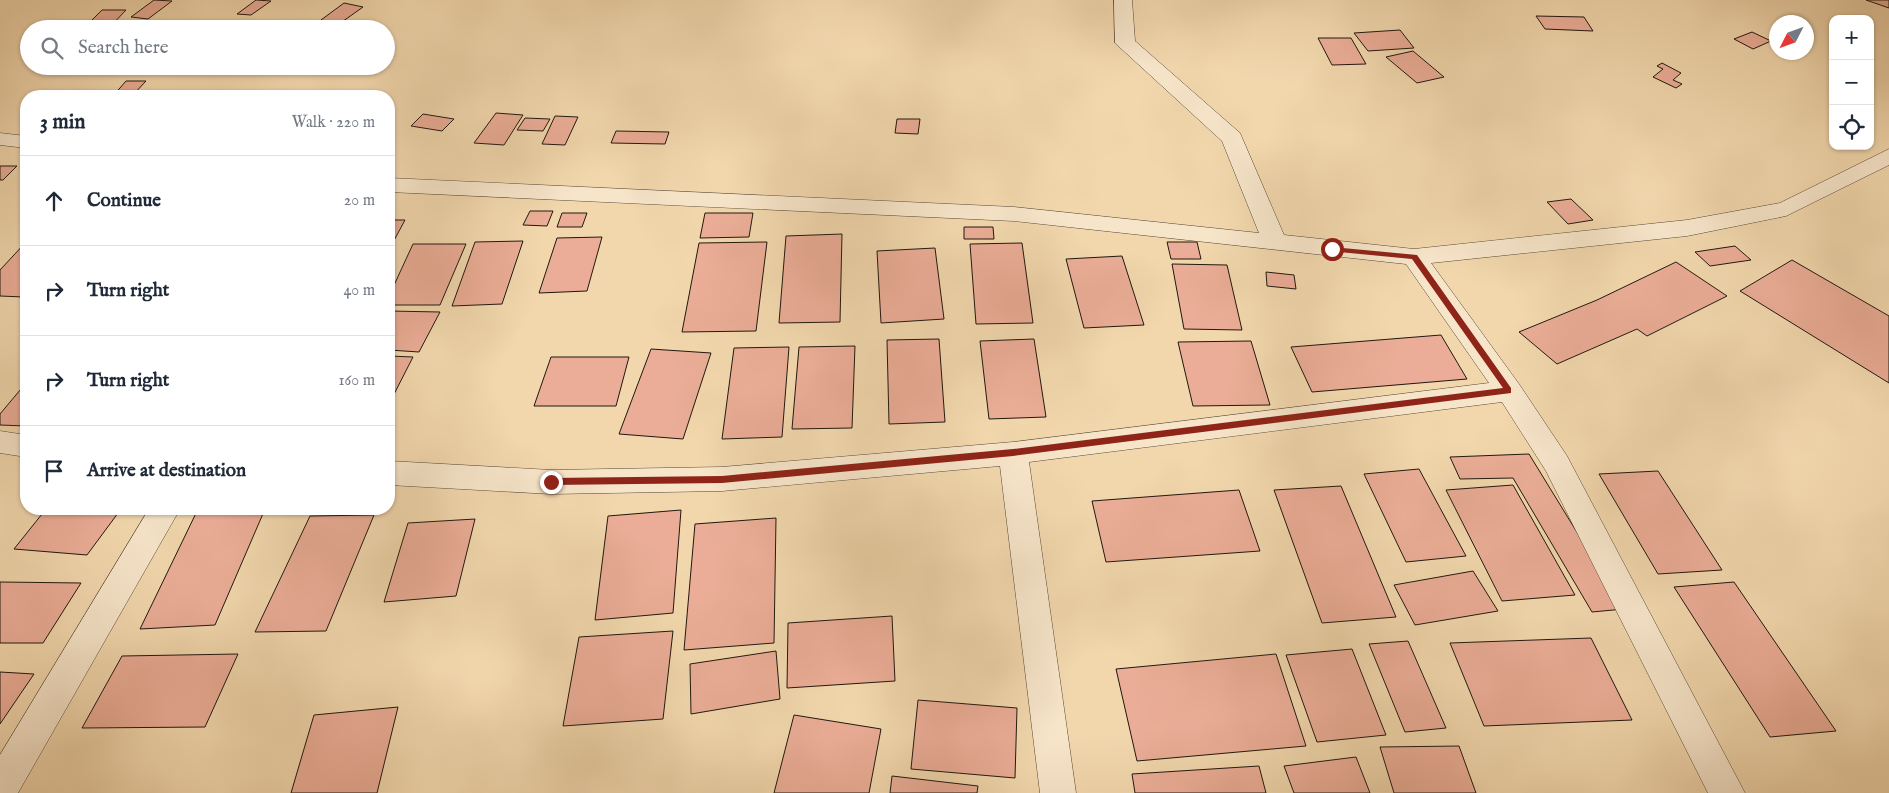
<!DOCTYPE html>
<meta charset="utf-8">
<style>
:root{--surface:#fff;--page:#f2f2f3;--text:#1f2937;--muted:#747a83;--line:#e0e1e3}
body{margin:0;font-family:"IM FELL English",serif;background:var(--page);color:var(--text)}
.controls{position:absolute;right:15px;top:15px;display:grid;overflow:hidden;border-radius:10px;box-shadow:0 1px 4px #0004}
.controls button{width:45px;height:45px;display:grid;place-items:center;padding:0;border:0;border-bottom:1px solid var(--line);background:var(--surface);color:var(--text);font:25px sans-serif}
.compass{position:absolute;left:1769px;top:15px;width:45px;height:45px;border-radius:50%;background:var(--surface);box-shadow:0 1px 4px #0004;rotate:228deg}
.stop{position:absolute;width:15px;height:15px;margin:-11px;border:4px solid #8f2418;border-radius:50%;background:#fff}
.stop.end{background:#8f2418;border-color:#fff;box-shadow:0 1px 5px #0008}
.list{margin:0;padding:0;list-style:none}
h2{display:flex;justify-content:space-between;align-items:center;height:65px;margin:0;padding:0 20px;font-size:21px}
h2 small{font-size:16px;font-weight:400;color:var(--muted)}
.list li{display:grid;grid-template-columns:32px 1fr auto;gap:15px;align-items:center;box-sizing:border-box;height:90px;padding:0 20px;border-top:1px solid var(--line)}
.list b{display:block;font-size:19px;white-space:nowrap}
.list em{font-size:16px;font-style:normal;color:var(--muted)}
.icon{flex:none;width:28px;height:28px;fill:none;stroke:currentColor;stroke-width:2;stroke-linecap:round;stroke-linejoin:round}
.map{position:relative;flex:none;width:1889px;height:793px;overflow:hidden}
.search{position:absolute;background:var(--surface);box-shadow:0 1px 4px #0004;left:20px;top:20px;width:375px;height:55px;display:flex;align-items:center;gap:12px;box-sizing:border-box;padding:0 18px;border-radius:28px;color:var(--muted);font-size:19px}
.panel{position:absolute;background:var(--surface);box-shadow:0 1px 4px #0004;left:20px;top:90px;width:375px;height:425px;border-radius:20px}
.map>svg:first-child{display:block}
.building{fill:#ebad97;stroke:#20180e}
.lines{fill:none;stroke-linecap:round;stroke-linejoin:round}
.minor-casing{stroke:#544836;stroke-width:1}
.minor{fill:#f7e5ca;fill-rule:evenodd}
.route{fill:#8f2418}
</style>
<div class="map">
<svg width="1889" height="793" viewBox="0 0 1889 793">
<rect width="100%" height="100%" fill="#f2d7ad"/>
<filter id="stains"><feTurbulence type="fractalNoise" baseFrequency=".004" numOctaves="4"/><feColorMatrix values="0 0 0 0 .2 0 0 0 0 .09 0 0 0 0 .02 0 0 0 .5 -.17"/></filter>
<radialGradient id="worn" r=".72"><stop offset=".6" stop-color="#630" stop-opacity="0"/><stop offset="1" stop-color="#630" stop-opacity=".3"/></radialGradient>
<path class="building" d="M154 0 172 1 148 19 131 17Z
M256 0 271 1 251 15 237 14Z
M1866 0H1889V8Z
M344 3 363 7 339 24 321 20Z
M102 10H126L108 29H83Z
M1536 16 1584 17 1593 31 1545 29Z
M1400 30 1414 48 1368 51 1354 33Z
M1752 32 1771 41 1753 49 1734 39Z
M1318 38H1351L1366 64 1332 65Z
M1413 51 1444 77 1417 83 1386 57Z
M1662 63 1681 73 1673 80 1682 84 1676 88 1653 77 1663 69 1657 66Z
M126 81H146L132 96H113Z
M496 113 523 115 504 145 474 143Z
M423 114 454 119 442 131 411 126Z
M555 116 578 117 565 145 542 144Z
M525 118 550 119 543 131 517 130Z
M897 119H920L918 134 895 133Z
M616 131 669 132 665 144 611 143Z
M0 166H17L3 180H0Z
M1571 199 1593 220 1568 224 1547 202Z
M530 211H553L547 226 523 225Z
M562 213H587L582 227H557Z
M705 213H753L749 237 700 238Z
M389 220H405L391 246H389Z
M964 227H993L994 239H964Z
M842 234 840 322 779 323 786 236Z
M602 237 587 291 539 293 557 238Z
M523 241 502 304 452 306 475 242Z
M26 242V294L24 297 0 296V270Z
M767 242 756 331 682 332 699 243Z
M1167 242H1197L1201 259H1171Z
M1022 243 1033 323 976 324 970 244Z
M413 244H466L440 305H389V296Z
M1735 246 1751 260 1710 266 1695 252Z
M935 248 944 319 881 323 877 251Z
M1122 256 1144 325 1084 328 1066 259Z
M1792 260 1889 316V383L1740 291Z
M1676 262 1727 296 1647 336 1637 329 1557 364 1519 332 1597 300Z
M1172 264 1227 265 1242 330 1184 329Z
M1266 272 1294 275 1296 289 1267 286Z
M389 311 440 312 419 352 389 350Z
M1441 335 1467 379 1312 392 1291 347Z
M939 339 945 422 889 424 887 340Z
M1034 339 1046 417 989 419 980 341Z
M1251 341 1270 405 1193 406 1178 342Z
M855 346 852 428 792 429 799 347Z
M789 347 782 437 722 439 734 348Z
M651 349 711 353 683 439 619 434Z
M389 356 413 357 389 404Z
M551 357H629L616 406H534Z
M26 383V426L0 425V414Z
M1529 454 1624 609 1592 612 1513 478 1460 479 1450 457Z
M1419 469 1466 556 1406 562 1364 474Z
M1658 471 1722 570 1658 574 1599 474Z
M1513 485 1575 595 1502 601 1446 490Z
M1341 486 1396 617 1322 623 1274 490Z
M1239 490 1260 551 1106 562 1092 501Z
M46 509H121L87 555 14 549Z
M198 509H265L215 625 140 629Z
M681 510 673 613 595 620 608 516Z
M374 515 326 631 255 632 310 516Z
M776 518 774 643 684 650 695 524Z
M475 519 456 596 384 602 408 523Z
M1473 571 1498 611 1415 625 1394 585Z
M0 582 81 583 43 643H0Z
M1734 582 1836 731 1770 737 1674 587Z
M892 616 895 681 787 688 788 623Z
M673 631 663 719 563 726 579 637Z
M1591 638 1632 720 1484 726 1450 643Z
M1408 641 1446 728 1405 732 1369 644Z
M1352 649 1386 735 1317 742 1286 655Z
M776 651 780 699 691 714 690 664Z
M238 654 205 727 82 728 122 656Z
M1276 654 1306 746 1137 761 1116 669Z
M0 672 34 674 0 724Z
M918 700 1017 708 1015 778 911 769Z
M398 707 377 793H291L314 715Z
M794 715 881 729 869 793H774Z
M1459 746 1476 793H1394L1380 747Z
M1356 757 1370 793H1294L1284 766Z
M1259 766 1266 793H1135L1132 774Z
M892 776 978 786 977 793H890Z"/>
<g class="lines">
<defs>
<path id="minor" d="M1114 0H1132L1135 41 1240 133 1284 235 1414 249 1687 220 1780 203 1889 149V165L1786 216 1687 236 1431 263 1519 384 1567 456 1745 793H1708L1546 471 1502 402 1029 462 1076 793H1040L1000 466 722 491 551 494 389 485V461L551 470 722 467 1013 442 1489 383 1406 264 1014 221 389 192V178L1014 207 1259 233 1222 141 1115 43Z
M0 133 26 136V148L0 145Z
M0 431 26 435V457L0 453Z
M149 509H180L18 793H0V755Z"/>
</defs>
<use href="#minor" class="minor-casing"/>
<use href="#minor" class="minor"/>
</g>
<path class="route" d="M1332 247 1417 255 1511 388V393L1013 456 722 483 551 485 547 482 551 478 722 476 1013 449 1503 388 1412 259 1329 251 1328 249Z"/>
<rect width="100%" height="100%" filter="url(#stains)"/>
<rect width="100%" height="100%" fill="url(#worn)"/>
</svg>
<div class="controls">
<button>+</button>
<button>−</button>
<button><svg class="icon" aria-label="locate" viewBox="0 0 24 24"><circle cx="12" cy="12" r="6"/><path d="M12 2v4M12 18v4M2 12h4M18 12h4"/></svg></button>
</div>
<svg class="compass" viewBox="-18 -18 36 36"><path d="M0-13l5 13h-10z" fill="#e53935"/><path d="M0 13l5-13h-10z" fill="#747a83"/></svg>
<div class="stop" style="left:1332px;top:249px"></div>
<div class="stop end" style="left:551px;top:482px"></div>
<div class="search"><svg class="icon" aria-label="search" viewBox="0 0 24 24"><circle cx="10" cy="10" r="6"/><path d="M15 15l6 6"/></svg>Search here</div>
<section class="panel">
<h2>3 min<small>Walk · 220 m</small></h2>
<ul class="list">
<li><svg class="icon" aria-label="ahead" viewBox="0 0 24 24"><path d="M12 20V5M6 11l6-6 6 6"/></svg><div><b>Continue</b></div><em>20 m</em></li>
<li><svg class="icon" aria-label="right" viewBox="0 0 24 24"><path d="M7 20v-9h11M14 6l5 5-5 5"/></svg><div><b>Turn right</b></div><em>40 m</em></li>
<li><svg class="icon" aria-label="right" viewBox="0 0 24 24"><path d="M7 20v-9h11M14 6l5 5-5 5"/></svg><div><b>Turn right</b></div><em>160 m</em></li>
<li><svg class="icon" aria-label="arrive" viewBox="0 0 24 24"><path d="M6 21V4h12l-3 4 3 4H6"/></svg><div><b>Arrive at destination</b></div></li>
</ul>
</section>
</div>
